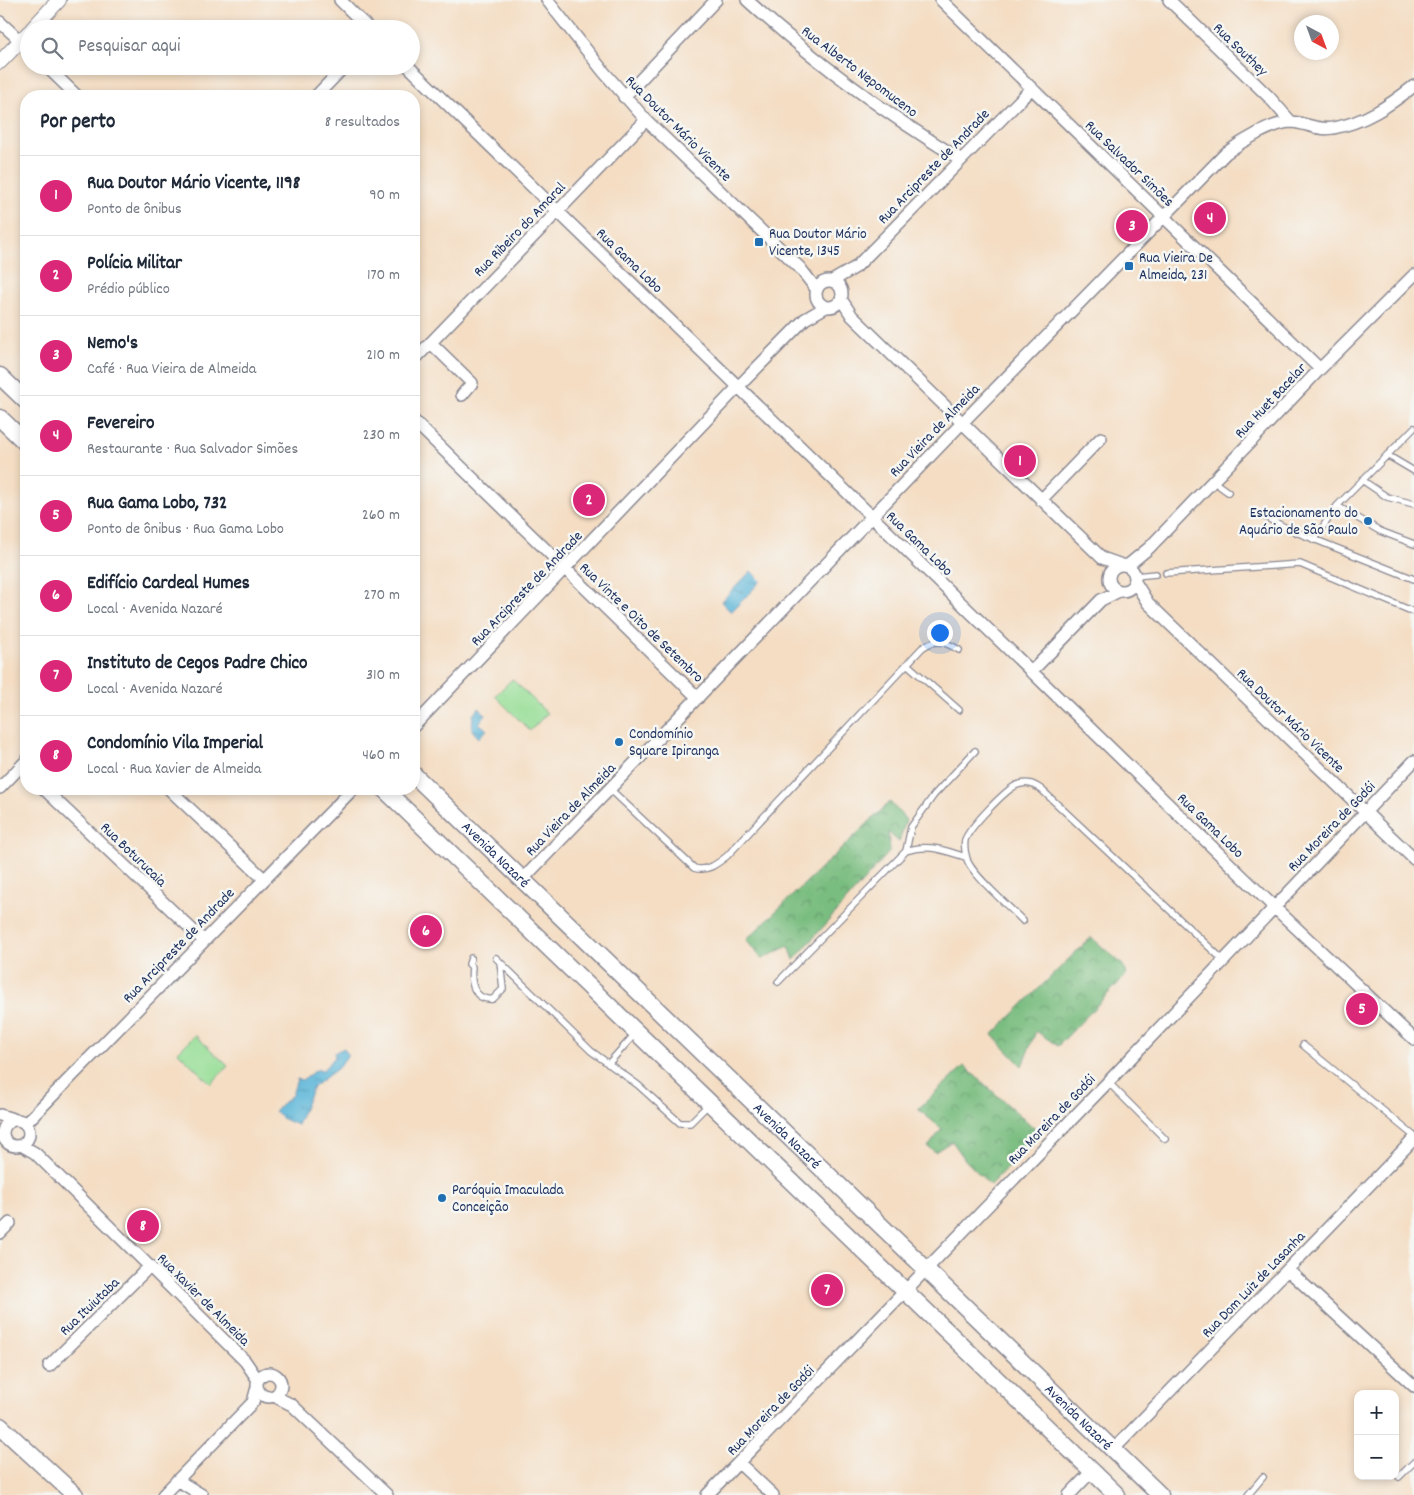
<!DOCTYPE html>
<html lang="pt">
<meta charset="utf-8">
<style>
:root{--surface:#fff;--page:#f6f6f7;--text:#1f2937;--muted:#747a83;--line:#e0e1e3;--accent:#db2777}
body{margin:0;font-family:Dekko,sans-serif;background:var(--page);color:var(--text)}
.controls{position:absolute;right:15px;bottom:15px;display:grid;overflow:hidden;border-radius:10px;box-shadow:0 2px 8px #0003}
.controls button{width:45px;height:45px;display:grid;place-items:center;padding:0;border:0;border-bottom:1px solid var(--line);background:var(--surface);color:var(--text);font:25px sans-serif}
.compass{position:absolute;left:1294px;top:15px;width:45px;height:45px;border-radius:50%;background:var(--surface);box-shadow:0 2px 8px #0003;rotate:139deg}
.you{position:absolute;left:939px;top:632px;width:18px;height:18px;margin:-12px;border:4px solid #fff;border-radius:50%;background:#1a73e8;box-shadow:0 0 0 8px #1a73e833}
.badge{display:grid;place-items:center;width:32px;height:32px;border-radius:50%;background:var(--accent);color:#fff;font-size:16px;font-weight:700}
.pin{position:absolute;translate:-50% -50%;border:2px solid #fff;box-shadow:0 1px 5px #0006}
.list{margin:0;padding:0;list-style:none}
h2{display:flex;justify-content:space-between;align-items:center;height:65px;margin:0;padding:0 20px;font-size:21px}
h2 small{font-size:16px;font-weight:400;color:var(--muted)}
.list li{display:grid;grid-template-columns:32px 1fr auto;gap:15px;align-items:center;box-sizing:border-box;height:80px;padding:0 20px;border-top:1px solid var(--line)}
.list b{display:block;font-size:19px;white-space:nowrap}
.list p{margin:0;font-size:16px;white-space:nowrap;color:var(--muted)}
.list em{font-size:16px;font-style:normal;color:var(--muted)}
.icon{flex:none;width:28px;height:28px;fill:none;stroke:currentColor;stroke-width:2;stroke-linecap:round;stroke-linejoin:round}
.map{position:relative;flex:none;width:1414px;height:1495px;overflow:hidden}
.search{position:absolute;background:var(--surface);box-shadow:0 2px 8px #0003;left:20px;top:20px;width:400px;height:55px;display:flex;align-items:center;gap:12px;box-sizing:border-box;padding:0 18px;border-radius:28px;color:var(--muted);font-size:19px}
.panel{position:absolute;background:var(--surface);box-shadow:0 2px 8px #0003;left:20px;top:90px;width:400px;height:705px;border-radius:20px}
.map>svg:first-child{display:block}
.green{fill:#98de97;stroke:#5a867a}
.forest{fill:url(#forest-crowns);stroke:#4a766f}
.water{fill:url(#water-ripples);stroke:#3a729b}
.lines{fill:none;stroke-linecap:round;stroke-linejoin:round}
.service-casing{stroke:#888690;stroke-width:8}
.minor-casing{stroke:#888690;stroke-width:14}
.tertiary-casing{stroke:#888690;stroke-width:16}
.secondary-casing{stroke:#888690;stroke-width:19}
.service{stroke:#fff;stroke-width:5.5}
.minor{stroke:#fff;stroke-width:11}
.tertiary{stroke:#fff;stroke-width:14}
.secondary{stroke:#fff;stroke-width:16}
.poi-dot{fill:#1f6fb2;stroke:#f6f6f2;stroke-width:2}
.labels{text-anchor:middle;stroke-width:5;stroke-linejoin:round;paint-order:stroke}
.street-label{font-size:15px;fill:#1b2f5e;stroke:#f6f6f2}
.poi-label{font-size:15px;fill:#1b2f5e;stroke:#f6f6f2;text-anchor:start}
</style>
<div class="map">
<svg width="1414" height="1495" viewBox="0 0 1414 1495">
<defs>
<pattern id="forest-crowns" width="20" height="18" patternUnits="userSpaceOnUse" patternTransform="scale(1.25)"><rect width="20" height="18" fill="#7abd80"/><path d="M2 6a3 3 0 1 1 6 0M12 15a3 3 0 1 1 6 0" fill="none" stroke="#639a6c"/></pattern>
<pattern id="water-ripples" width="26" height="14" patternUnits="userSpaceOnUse" patternTransform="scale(1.25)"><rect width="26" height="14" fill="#5ab5d8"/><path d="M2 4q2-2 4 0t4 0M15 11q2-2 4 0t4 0" fill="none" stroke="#4a94b2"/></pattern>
</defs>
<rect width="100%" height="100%" fill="#f6f6f2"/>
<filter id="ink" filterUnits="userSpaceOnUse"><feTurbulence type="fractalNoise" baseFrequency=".02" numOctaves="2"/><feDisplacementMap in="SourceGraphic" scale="10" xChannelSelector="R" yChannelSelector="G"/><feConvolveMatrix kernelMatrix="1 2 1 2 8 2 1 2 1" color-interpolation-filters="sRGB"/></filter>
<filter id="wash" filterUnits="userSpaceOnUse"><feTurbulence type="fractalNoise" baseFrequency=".0096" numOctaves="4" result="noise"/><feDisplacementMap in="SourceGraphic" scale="20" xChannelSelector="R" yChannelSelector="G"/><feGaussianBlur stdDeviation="1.12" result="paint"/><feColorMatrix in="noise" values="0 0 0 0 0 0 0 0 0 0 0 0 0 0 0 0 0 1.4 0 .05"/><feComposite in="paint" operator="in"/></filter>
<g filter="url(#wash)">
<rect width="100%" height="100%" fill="#f4ddc3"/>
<path class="green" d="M512 679 547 713 530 731 495 696Z
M195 1035 228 1066 211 1084 178 1052Z"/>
<path class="forest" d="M890 802 906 820 899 842 888 832 890 851 794 960 789 946 762 959 746 940Z
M1091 937 1123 965 1126 975 1058 1046 1036 1031 1022 1066 992 1035Z
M964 1066 1040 1133 990 1185 966 1161 952 1141 935 1152 928 1147 942 1129 918 1109Z"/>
<path class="water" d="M751 571 761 581 731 612 721 602Z
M479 708 486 715 479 723 487 730 479 738 472 730 473 715Z
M344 1048 348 1055 337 1069 313 1087 297 1125 281 1118 274 1111 292 1095 297 1079 302 1080 316 1070H323L335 1057 334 1053Z"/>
</g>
<g filter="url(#ink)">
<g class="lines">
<defs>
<path id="service" d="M1414 428 1337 506 1380 531 1414 544
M1387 455 1414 471
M1362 480 1387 497 1414 504
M1214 482 1228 492
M1260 514 1286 528 1414 579
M1314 540 1337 506
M1166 573 1300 564 1414 612
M1135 576 1156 574
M907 664 959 710
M610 789 694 868C707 872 717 864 727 856L922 648C936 638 946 642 959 650
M906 851 911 827 934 795 975 751
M1023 921C1011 908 970 873 967 859 965 853 964 846 965 840 969 828 1005 790 1017 785 1027 781 1034 784 1042 790L1223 960
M471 958 469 964 472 967C470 983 474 1001 493 999L503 989 500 962
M496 958 591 1051 638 1085 680 1123H690L708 1105
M778 982 906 851C928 843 945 851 966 857
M1303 1045 1414 1136
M608 1064 635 1034
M1108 1082 1165 1139
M1399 1477 1414 1462
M1248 1495 1263 1477"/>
<path id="minor" d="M340 0 369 29
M547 0 603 71 646 120 800 268 817 290
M747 0C814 61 883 112 960 159
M941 0 1320 369
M1169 0 1269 97 1291 122
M0 22 29 49
M46 66 77 96
M408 66 1274 907 1414 1039
M316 96 345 66
M624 97 716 0
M832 281 856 267 1032 88
M816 294a13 13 0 1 1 26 0a13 13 0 1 1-26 0Z
M841 299 852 316 1102 558 1122 565
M431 343 472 383 462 395
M414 360 646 120
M414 421 698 698
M1041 500 1101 438
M1109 578a13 13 0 1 1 26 0a13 13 0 1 1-26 0Z
M1127 566 1149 548 1320 369 1414 275
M1135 582 1148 603 1414 859
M1031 672 1101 600 1119 591
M414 726 738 387 805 319 826 307
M0 788 26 761
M44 789 203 940
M169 789 264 879
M522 880 963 422 1226 153C1241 142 1273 122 1292 122 1306 123 1318 131 1333 128 1364 123 1390 105 1414 86
M0 1115 16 1120
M3 1133a13 13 0 1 1 26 0a13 13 0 1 1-26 0Z
M25 1124 353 789
M21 1145 35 1153 245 1361 258 1380
M0 1233 10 1223
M1288 1270 1414 1386
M49 1366 150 1266
M257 1385a12 12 0 1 1 24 0a12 12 0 1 1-24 0Z
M274 1396 292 1405 387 1495
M1113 1450 1414 1139
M739 1463 773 1495
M177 1480 202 1495
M163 1495 253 1402 257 1387
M707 1495 1108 1082 1414 761
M1069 1495 1092 1471"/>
<path id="tertiary" d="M32 29 59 0
M0 62 29 32"/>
<g id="secondary">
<path d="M0 376 26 401"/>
<path d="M0 418 26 443"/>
<path id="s1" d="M414 775 1160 1495"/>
<path d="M384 789 1117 1495"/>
<path d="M0 1426 75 1495"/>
</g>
</defs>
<use href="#service" class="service-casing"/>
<use href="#minor" class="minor-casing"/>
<use href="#tertiary" class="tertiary-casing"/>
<use href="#secondary" class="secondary-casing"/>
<use href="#service" class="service"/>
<use href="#minor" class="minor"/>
<use href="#tertiary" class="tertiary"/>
<use href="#secondary" class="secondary"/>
</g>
</g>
<g class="poi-dot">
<rect x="754" y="237" width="10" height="10" rx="2.5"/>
<rect x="1124" y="261" width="10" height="10" rx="2.5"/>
<circle cx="1368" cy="521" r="5"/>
<circle cx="619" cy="742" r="5"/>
<circle cx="442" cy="1198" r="5"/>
</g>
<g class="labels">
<g class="street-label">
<text transform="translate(1241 49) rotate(44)" y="5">Rua Southey</text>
<text transform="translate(860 71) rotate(37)" y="5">Rua Alberto Nepomuceno</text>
<text transform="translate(679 128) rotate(45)" y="5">Rua Doutor Mário Vicente</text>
<text transform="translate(1130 163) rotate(44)" y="5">Rua Salvador Simões</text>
<text transform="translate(933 166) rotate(-46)" y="5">Rua Arcipreste de Andrade</text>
<text transform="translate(519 229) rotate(-46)" y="5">Rua Ribeiro do Amaral</text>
<text transform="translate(630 260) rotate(44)" y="5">Rua Gama Lobo</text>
<text transform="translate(1270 400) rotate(-47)" y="5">Rua Huet Bacelar</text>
<text transform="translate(934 430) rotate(-46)" y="5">Rua Vieira de Almeida</text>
<text transform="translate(920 543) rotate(44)" y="5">Rua Gama Lobo</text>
<text transform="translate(526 588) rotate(-46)" y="5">Rua Arcipreste de Andrade</text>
<text transform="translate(642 622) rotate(44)" y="5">Rua Vinte e Oito de Setembro</text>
<text transform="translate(1291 720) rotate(44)" y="5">Rua Doutor Mário Vicente</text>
<text transform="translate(570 809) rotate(-46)" y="5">Rua Vieira de Almeida</text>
<text transform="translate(1211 825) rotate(44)" y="5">Rua Gama Lobo</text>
<text transform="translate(1331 826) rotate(-46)" y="5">Rua Moreira de Godói</text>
<text transform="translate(134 854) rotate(44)" y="5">Rua Boturucaia</text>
<text dy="5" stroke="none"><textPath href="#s1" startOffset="114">Avenida Nazaré</textPath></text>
<text transform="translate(178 945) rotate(-46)" y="5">Rua Arcipreste de Andrade</text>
<text transform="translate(1051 1119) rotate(-46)" y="5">Rua Moreira de Godói</text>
<text dy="5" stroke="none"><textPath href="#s1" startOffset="519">Avenida Nazaré</textPath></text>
<text transform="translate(1253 1284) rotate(-46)" y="5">Rua Dom Luiz de Lasanha</text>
<text transform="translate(204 1299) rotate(45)" y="5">Rua Xavier de Almeida</text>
<text transform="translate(89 1306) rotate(-44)" y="5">Rua Ituiutaba</text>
<text transform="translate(770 1410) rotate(-46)" y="5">Rua Moreira de Godói</text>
<text dy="5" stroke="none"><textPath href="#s1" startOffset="924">Avenida Nazaré</textPath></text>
</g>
<g class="poi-label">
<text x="769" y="238">Rua Doutor Mário<tspan x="769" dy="17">Vicente, 1345</tspan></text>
<text x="1139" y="262">Rua Vieira De<tspan x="1139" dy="17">Almeida, 231</tspan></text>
<text x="1358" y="517" text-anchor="end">Estacionamento do<tspan x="1358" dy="17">Aquário de São Paulo</tspan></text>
<text x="629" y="738">Condomínio<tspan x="629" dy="17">Square Ipiranga</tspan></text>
<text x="452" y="1194">Paróquia Imaculada<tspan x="452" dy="17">Conceição</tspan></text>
</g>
</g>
</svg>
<div class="controls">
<button>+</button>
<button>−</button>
</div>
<svg class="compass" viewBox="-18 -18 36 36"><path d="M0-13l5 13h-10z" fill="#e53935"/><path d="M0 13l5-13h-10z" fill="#747a83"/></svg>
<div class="you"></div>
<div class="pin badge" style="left:1020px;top:461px">1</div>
<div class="pin badge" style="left:589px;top:500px">2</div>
<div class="pin badge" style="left:1132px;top:226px">3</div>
<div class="pin badge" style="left:1210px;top:218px">4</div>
<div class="pin badge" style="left:1362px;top:1009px">5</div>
<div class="pin badge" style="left:426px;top:931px">6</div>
<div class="pin badge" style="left:827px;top:1290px">7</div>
<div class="pin badge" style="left:143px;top:1226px">8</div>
<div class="search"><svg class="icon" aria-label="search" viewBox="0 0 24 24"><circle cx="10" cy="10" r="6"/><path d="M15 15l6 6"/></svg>Pesquisar aqui</div>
<section class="panel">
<h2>Por perto<small>8 resultados</small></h2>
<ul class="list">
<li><span class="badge">1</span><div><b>Rua Doutor Mário Vicente, 1198</b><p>Ponto de ônibus</p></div><em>90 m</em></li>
<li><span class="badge">2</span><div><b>Polícia Militar</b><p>Prédio público</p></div><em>170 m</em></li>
<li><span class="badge">3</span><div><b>Nemo's</b><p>Café · Rua Vieira de Almeida</p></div><em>210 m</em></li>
<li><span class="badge">4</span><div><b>Fevereiro</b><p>Restaurante · Rua Salvador Simões</p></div><em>230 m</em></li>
<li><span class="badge">5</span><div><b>Rua Gama Lobo, 732</b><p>Ponto de ônibus · Rua Gama Lobo</p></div><em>260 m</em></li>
<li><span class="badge">6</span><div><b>Edifício Cardeal Humes</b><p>Local · Avenida Nazaré</p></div><em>270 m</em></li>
<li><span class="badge">7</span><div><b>Instituto de Cegos Padre Chico</b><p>Local · Avenida Nazaré</p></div><em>310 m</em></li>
<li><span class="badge">8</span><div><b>Condomínio Vila Imperial</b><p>Local · Rua Xavier de Almeida</p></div><em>460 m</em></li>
</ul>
</section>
</div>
